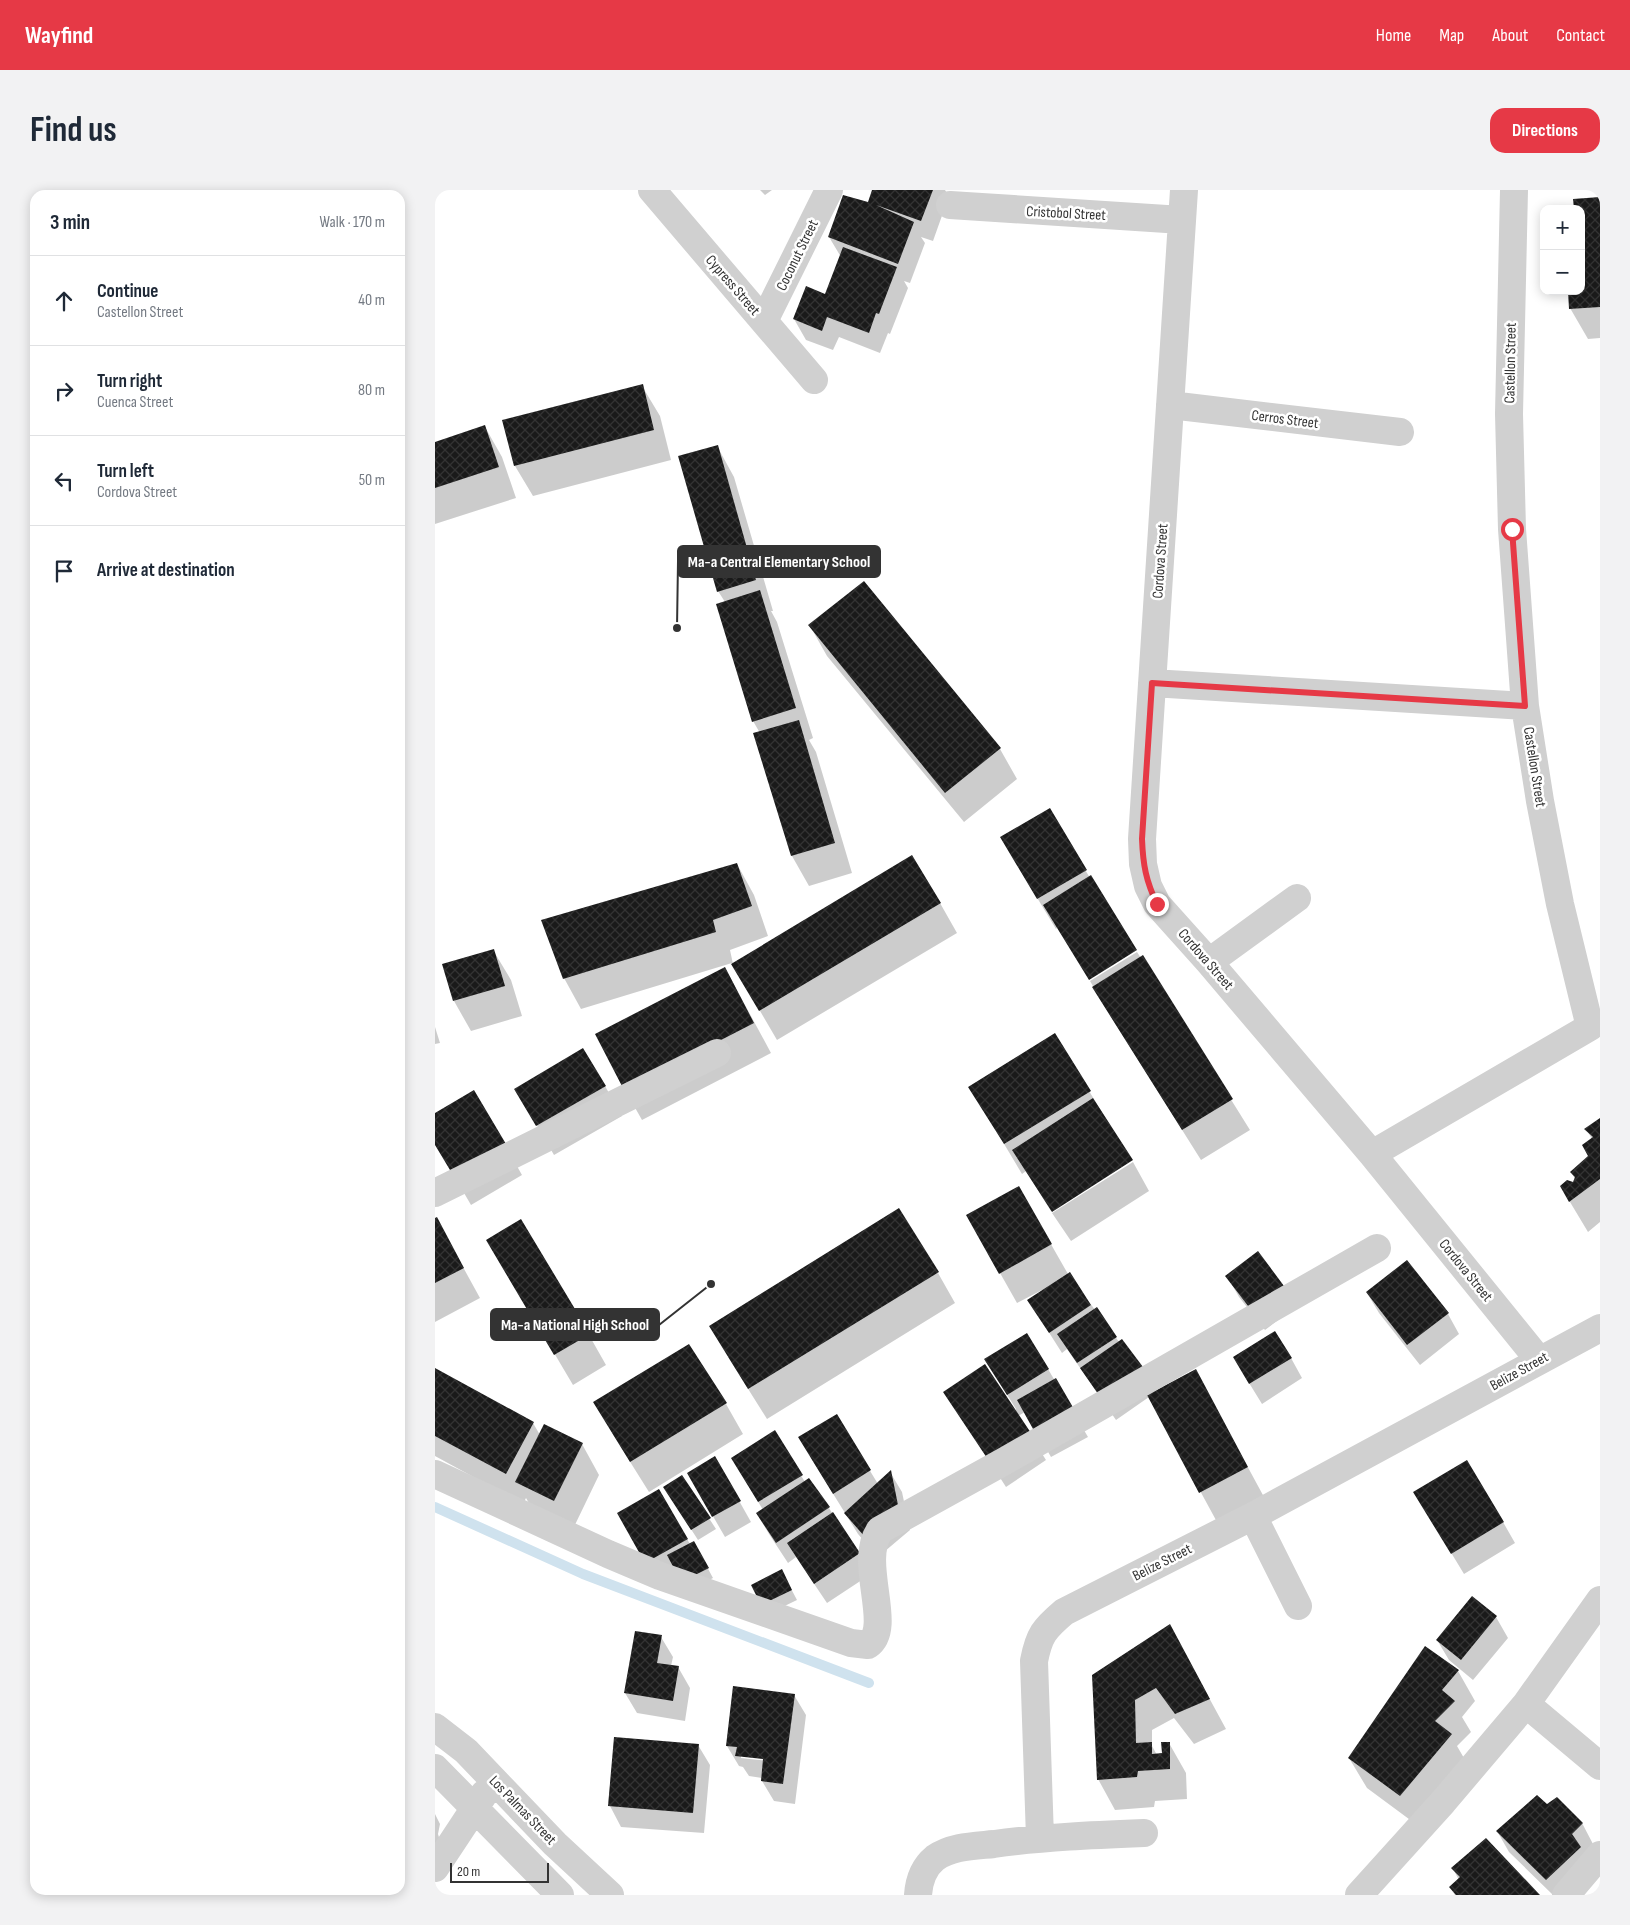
<!DOCTYPE html>
<meta charset="utf-8">
<style>
:root{--surface:#fff;--page:#f2f2f3;--text:#1f2937;--muted:#747a83;--line:#e0e1e3;--accent:#e63946}
body{margin:0;font-family:"Sofia Sans Condensed",sans-serif;background:var(--page);color:var(--text)}
.controls{position:absolute;right:15px;top:15px;display:grid;overflow:hidden;border-radius:10px;box-shadow:0 2px 12px #0003}
.controls button{width:45px;height:45px;display:grid;place-items:center;padding:0;border:0;border-bottom:1px solid var(--line);background:var(--surface);color:var(--text);font:25px sans-serif}
.scale{position:absolute;left:15px;bottom:12px;width:99px;box-sizing:border-box;padding-left:5px;border:2px solid #333;border-top:0;font-size:14px;line-height:18px;white-space:nowrap;color:#333;-webkit-text-stroke:4px #fff;paint-order:stroke}
.stop{position:absolute;width:15px;height:15px;margin:-11px;border:4px solid #e63946;border-radius:50%;background:#fff}
.stop.end{background:#e63946;border-color:#fff;box-shadow:0 1px 5px #0008}
.list{margin:0;padding:0;list-style:none}
h2{display:flex;justify-content:space-between;align-items:center;height:65px;margin:0;padding:0 20px;font-size:21px}
h2 small{font-size:16px;font-weight:400;color:var(--muted)}
.list li{display:grid;grid-template-columns:32px 1fr auto;gap:15px;align-items:center;box-sizing:border-box;height:90px;padding:0 20px;border-top:1px solid var(--line)}
.list b{display:block;font-size:19px;white-space:nowrap}
.list p{margin:0;font-size:16px;white-space:nowrap;color:var(--muted)}
.list em{font-size:16px;font-style:normal;color:var(--muted)}
.icon{flex:none;width:28px;height:28px;fill:none;stroke:currentColor;stroke-width:2;stroke-linecap:round;stroke-linejoin:round}
.map{position:relative;flex:none;width:1165px;height:1705px;overflow:hidden;border-radius:15px}
header{display:flex;align-items:center;gap:30px;box-sizing:border-box;height:70px;padding:0 25px;background:var(--accent);color:#fff}
header strong{font-size:24px}
nav{display:flex;gap:28px;margin-inline-start:auto;font-size:18px}
.intro{display:flex;align-items:center;justify-content:space-between;box-sizing:border-box;height:120px;padding:0 30px}
h1{margin:0;font-size:35px}
.button{padding:12px 22px;border-radius:15px;background:var(--accent);color:#fff;font-size:18px;font-weight:700}
main{display:flex;gap:30px;padding:0 30px}
aside{flex:1;background:var(--surface);border-radius:15px;box-shadow:0 2px 12px #0003}
.map>svg:first-child{display:block}
.shadow{fill:#0003;fill-rule:evenodd}
.lines{fill:none;stroke-linecap:round;stroke-linejoin:round}
.stream{stroke:#cfe2ee;stroke-width:10}
.building{fill:url(#building-cross-hatch)}
.minor{stroke:#d0d0d0;stroke-width:28}
.route{stroke:#e63946;stroke-width:6}
.labels{text-anchor:middle;stroke-width:5;stroke-linejoin:round;paint-order:stroke}
.street-label{font-size:15px;fill:#333;stroke:#fff}
.leader{fill:none;stroke:#333;stroke-width:2}
.callout-dot{fill:#333;stroke:#fff;stroke-width:2}
.callout{fill:#333;stroke:#333;stroke-width:2}
.callout-label{font-size:16px;text-anchor:middle;font-weight:bold;fill:#fff}
</style>
<header>
<strong>Wayfind</strong>
<nav><a>Home</a><a>Map</a><a>About</a><a>Contact</a></nav>
</header>
<div class="intro"><h1>Find us</h1><a class="button">Directions</a></div>
<main>
<aside>
<h2>3 min<small>Walk · 170 m</small></h2>
<ul class="list">
<li><svg class="icon" aria-label="ahead" viewBox="0 0 24 24"><path d="M12 20V5M6 11l6-6 6 6"/></svg><div><b>Continue</b><p>Castellon Street</p></div><em>40 m</em></li>
<li><svg class="icon" aria-label="right" viewBox="0 0 24 24"><path d="M7 20v-9h11M14 6l5 5-5 5"/></svg><div><b>Turn right</b><p>Cuenca Street</p></div><em>80 m</em></li>
<li><svg class="icon" aria-label="left" viewBox="0 0 24 24"><path d="M17 20v-9H6M10 6l-5 5 5 5"/></svg><div><b>Turn left</b><p>Cordova Street</p></div><em>50 m</em></li>
<li><svg class="icon" aria-label="arrive" viewBox="0 0 24 24"><path d="M6 21V4h12l-3 4 3 4H6"/></svg><div><b>Arrive at destination</b></div></li>
</ul>
</aside>
<div class="map">
<svg width="1165" height="1705" viewBox="0 0 1165 1705">
<defs>
<pattern id="building-cross-hatch" width="8" height="8" patternUnits="userSpaceOnUse" patternTransform="scale(1.25)"><rect width="8" height="8" fill="#1a1a1a"/><path d="M0 0l8 8M0 8l8-8" fill="none" stroke="#333"/></pattern>
</defs>
<rect width="100%" height="100%" fill="#fff"/>
<path class="shadow" d="M325 0H337L330 5Z
M439 0H510L514 6 498 51 486 47 490 53 475 93 469 91 473 98 455 144 453 143 445 163 404 147 398 160 371 150 359 129 391 105 406 67 394 47 434 14Z
M1165 8V148L1153 149 1135 118 1146 101Z
M207 196 225 226 236 270 98 306 80 276Z
M50 237 67 267 81 308 0 334V253Z
M282 256 299 287 338 421H336L342 432 378 548 374 550 381 562 417 683 374 696 357 666 320 544 325 543 318 531 290 412 283 401Z
M375 436 565 559 582 589 529 632 392 466Z
M614 619 655 688 621 739 584 678Z
M302 674 319 705 333 746 295 760 298 774 505 713 522 743 342 850 297 773 146 819 129 788Z
M58 760 76 790 87 826 36 841 19 811Z
M702 762 706 768 707 767 815 940 766 970 676 827 655 791Z
M290 778 336 863 207 930 190 900Z
M0 837 5 853 0 854Z
M620 845 696 970 616 1021 591 981 587 984 535 897Z
M170 896 187 926 119 965 81 899Z
M0 924 70 955 87 985 36 1015 0 953Z
M1165 930V1032L1153 1042 1126 997 1138 994 1140 989 1136 982 1154 966 1157 949 1151 939Z
M698 972 714 1001 636 1051 617 1023Z
M1 1028 45 1108 0 1132V1029Z
M601 1028 633 1084 721 1201 777 1211 829 1307 782 1332 714 1207 681 1230 632 1159 627 1163 594 1111 608 1101 607 1100 582 1113 565 1083Z
M70 1080 154 1145 171 1175 138 1195Z
M503 1083 520 1113 332 1229 293 1167Z
M792 1086 860 1117 830 1140 804 1107Z
M932 1103 1013 1124 1024 1144 985 1175 944 1123Z
M856 1168 867 1188 827 1214 811 1188Z
M613 1179 653 1247 616 1267 590 1222 583 1226 611 1270 571 1297 510 1202 580 1221 581 1219 563 1190Z
M0 1180 98 1233 105 1245 147 1254 164 1285 137 1341 99 1322 91 1308 88 1314 0 1266Z
M291 1214 308 1244 214 1302 177 1243Z
M401 1225 443 1294 455 1282 467 1302 475 1340 443 1367 423 1344 376 1268Z
M339 1242 370 1292 394 1318 436 1384 392 1413 361 1367 353 1373 334 1344 322 1324 328 1320 309 1288Z
M280 1268 316 1332 290 1347 253 1283Z
M247 1287 281 1339 263 1350 236 1308Z
M224 1300 255 1354 264 1362 278 1388 253 1401 223 1393 183 1323Z
M992 1323 1068 1332 1080 1353 1029 1384Z
M352 1391 362 1410 333 1424 327 1414Z
M1037 1407 1061 1427 1073 1448 1038 1490 1014 1470 1002 1450Z
M735 1436 791 1539 759 1554 739 1528 717 1540V1556L722 1565 728 1564 734 1553 751 1583 752 1609 720 1611 719 1617 680 1620 663 1589Z
M226 1447 238 1467 236 1476 243 1477 255 1498 250 1531 202 1523 190 1503Z
M1023 1481 1040 1511 1027 1527 1036 1542 1022 1556 1033 1575 982 1635 932 1598 914 1568Z
M359 1505 371 1525 360 1614 339 1611 327 1591V1588L314 1586 308 1577 304 1576 292 1556ZM306 1565 334 1569V1571L306 1568Z
M263 1555 275 1575 269 1643 186 1637 175 1616Z
M1112 1616 1147 1633 1158 1654 1118 1705 1074 1662 1062 1641Z
M0 1624 5 1634 3 1644 7 1657 0 1672Z
M1018 1679 1103 1705H1020L1015 1697 1024 1690Z"/>
<g class="lines">
<path class="stream" d="M0 1317 148 1384 434 1493"/>
</g>
<path class="building" d="M437 0H498L486 31 441 15 479 32 463 74 393 47 408 5 433 12Z
M1165 7V117L1134 119 1133 101H1146V19H1139L1138 9Z
M408 57 462 77 444 124 441 123 434 143 392 127 387 141 358 129 371 96 390 104Z
M208 194 219 240 79 276 67 230Z
M50 235 64 277 0 298V252Z
M283 255 321 390 282 402 243 266Z
M429 391 566 558 510 603 373 435Z
M325 400 361 518 317 532 281 414Z
M364 530 400 653 356 666 318 543Z
M615 618 652 680 602 709 565 647Z
M477 665 506 713 324 821 296 774Z
M302 673 317 716 278 730 281 742 128 789 106 730Z
M656 685 702 760 654 790 608 715Z
M59 759 70 796 18 811 7 774Z
M708 765 798 909 747 940 657 797Z
M290 777 319 833 189 900 160 844Z
M620 843 656 901 569 954 533 897Z
M148 858 171 896 101 936 79 899Z
M39 900 71 954 18 985 0 955V923Z
M658 908 698 970 617 1022 577 960Z
M1165 928V989L1134 1012 1125 996 1132 990 1138 992 1140 987 1135 982 1153 966 1147 955 1158 947 1149 939Z
M584 996 617 1054 564 1084 531 1025Z
M464 1018 504 1082 313 1199 274 1136Z
M2 1027 29 1078 0 1093V1028Z
M86 1029 155 1144 119 1165 51 1050Z
M823 1061 849 1096 817 1121 790 1086Z
M972 1070 1014 1123 972 1155 931 1102Z
M635 1082 656 1115 614 1143 592 1110Z
M662 1117 682 1147 642 1173 622 1144Z
M840 1141 857 1168 814 1194 798 1167Z
M592 1143 614 1179 572 1205 549 1169Z
M687 1149 711 1181 668 1211 645 1178Z
M254 1154 292 1213 195 1272 158 1212Z
M550 1174 600 1249 558 1277 508 1202Z
M0 1178 99 1232 71 1284 0 1246Z
M761 1179 813 1277 764 1303 712 1205Z
M621 1188 643 1226 603 1248 582 1210Z
M402 1224 436 1280 398 1304 363 1247Z
M109 1234 148 1253 119 1311 80 1292Z
M340 1240 368 1285 323 1312 296 1268Z
M280 1266 306 1311 277 1327 252 1283Z
M1032 1270 1069 1332 1016 1364 978 1302Z
M456 1280 464 1320 430 1347 409 1323Z
M247 1285 276 1328 256 1340 228 1297Z
M374 1288 395 1317 341 1353 321 1323Z
M224 1299 253 1349 210 1373 182 1323Z
M398 1322 425 1363 379 1394 352 1353Z
M259 1351 274 1378 246 1392 232 1365Z
M347 1379 357 1400 326 1415 316 1395Z
M1037 1406 1062 1426 1026 1470 1001 1450Z
M735 1434 775 1509 740 1524 721 1498 700 1510 701 1553 717 1552V1564L727 1563 726 1552H735V1579L703 1581 702 1587 662 1590 657 1485Z
M200 1441 227 1445 222 1473 244 1476 238 1511 189 1503Z
M990 1456 1024 1480 1007 1500 1020 1511 1000 1531 1017 1544 965 1606 913 1568Z
M298 1496 360 1504 348 1594 326 1591 328 1569 300 1566 302 1557 291 1556Z
M179 1547 264 1554 258 1623 173 1616Z
M1102 1605 1112 1614 1122 1607 1148 1633 1137 1644 1146 1657 1111 1690 1061 1641Z
M1051 1648 1105 1705H1021L1014 1697 1025 1687 1016 1678Z"/>
<g class="lines">
<path class="minor" d="M217 0 379 190
M749 0 707 649 708 674 713 696 722 714 774 772 937 964 1104 1170
M1079 0 1074 224 1077 339 1090 516 1105 611 1125 714 1155 837
M515 15 747 30
M329 131 394 0
M735 215 965 242
M717 493 1090 516
M774 772 862 708
M937 964 1155 837
M0 1003 282 863
M0 1284 173 1364 225 1386 416 1453 433 1455C459 1437 422 1372 445 1340L568 1272 942 1058
M818 1326 863 1416
M1091 1514 1165 1576
M0 1537 31 1561 120 1654 175 1705
M0 1578 125 1705
M605 1648 599 1471C604 1445 609 1439 629 1422L818 1326 1165 1138
M0 1678 49 1604
M483 1705C484 1691 489 1677 500 1668 517 1656 540 1656 559 1654 609 1647 659 1645 709 1643
M924 1705 1008 1612 1091 1514 1165 1410
M1131 1705 1165 1665"/>
</g>
<g class="lines">
<path class="route" d="M722 714C711 691 708 675 707 649L717 493 1090 516 1077 339"/>
</g>
<g class="labels">
<g class="street-label">
<text transform="translate(631 23) rotate(3)" y="5">Cristobol Street</text>
<text transform="translate(362 65) rotate(-64)" y="5">Coconut Street</text>
<text transform="translate(298 95) rotate(49)" y="5">Cypress Street</text>
<text transform="translate(1075 173) rotate(-89)" y="5">Castellon Street</text>
<text transform="translate(850 229) rotate(7)" y="5">Cerros Street</text>
<text transform="translate(725 371) rotate(-86)" y="5">Cordova Street</text>
<text transform="translate(1100 577) rotate(81)" y="5">Castellon Street</text>
<text transform="translate(771 769) rotate(49)" y="5">Cordova Street</text>
<text transform="translate(1031 1080) rotate(51)" y="5">Cordova Street</text>
<text transform="translate(1084 1181) rotate(-29)" y="5">Belize Street</text>
<text transform="translate(727 1372) rotate(-27)" y="5">Belize Street</text>
<text transform="translate(88 1620) rotate(46)" y="5">Los Palmas Street</text>
</g>
</g>
<path class="leader" d="M242 438L243 371M276 1094L224 1135"/>
<g class="callout-dot">
<circle cx="242" cy="438" r="5"/>
<circle cx="276" cy="1094" r="5"/>
</g>
<g class="callout">
<rect x="243" y="356" width="202" height="31" rx="5"/>
<rect x="56" y="1119" width="168" height="31" rx="5"/>
</g>
<g class="callout-label">
<text x="344" y="377">Ma-a Central Elementary School</text>
<text x="140" y="1140">Ma-a National High School</text>
</g>
</svg>
<div class="controls">
<button>+</button>
<button>−</button>
</div>
<div class="scale">20 m</div>
<div class="stop" style="left:1077px;top:339px"></div>
<div class="stop end" style="left:722px;top:714px"></div>
</div>
</main>
